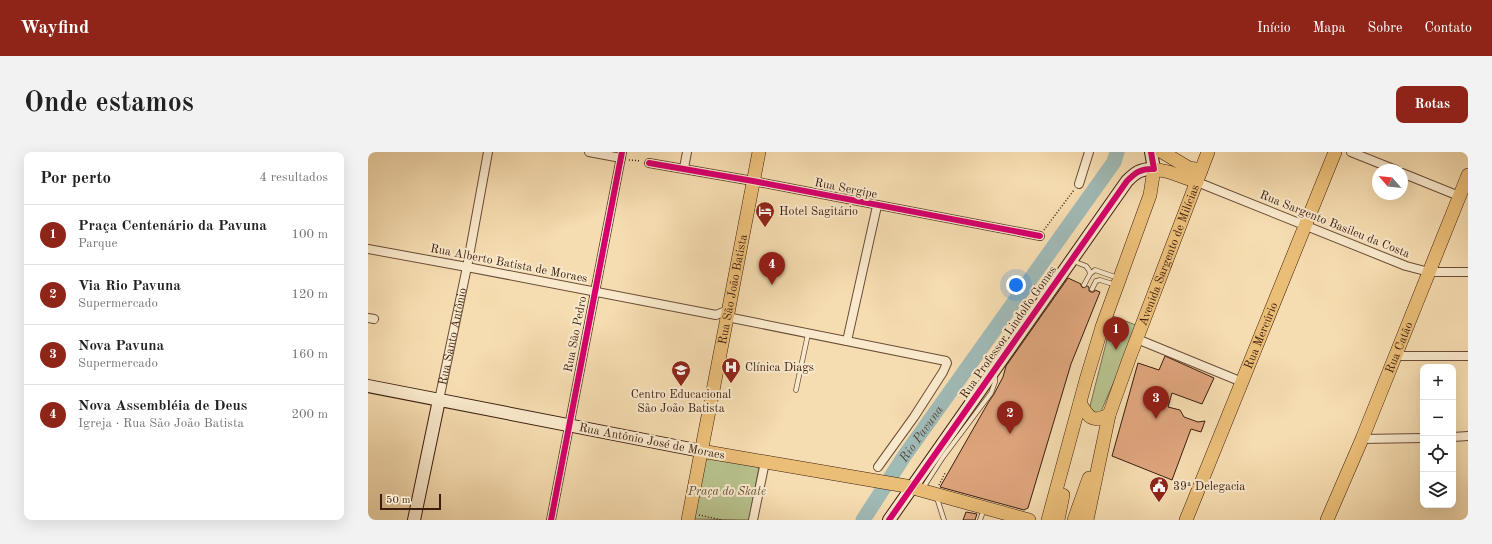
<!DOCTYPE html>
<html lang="pt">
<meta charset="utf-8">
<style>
:root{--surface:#fff;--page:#f2f2f2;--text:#222;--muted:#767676;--line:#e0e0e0;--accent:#8f2418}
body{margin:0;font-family:"Old Standard TT",serif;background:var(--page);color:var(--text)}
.controls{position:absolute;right:12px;bottom:12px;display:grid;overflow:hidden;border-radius:8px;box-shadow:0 4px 16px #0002}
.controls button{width:36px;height:36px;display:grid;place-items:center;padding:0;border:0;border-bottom:1px solid var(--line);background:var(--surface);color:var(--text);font:20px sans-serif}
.compass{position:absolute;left:1004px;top:12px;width:36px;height:36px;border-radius:50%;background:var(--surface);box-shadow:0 4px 16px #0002;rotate:298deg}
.scale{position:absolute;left:12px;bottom:10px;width:61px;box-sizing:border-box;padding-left:4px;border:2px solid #3b1c0d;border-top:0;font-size:11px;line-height:14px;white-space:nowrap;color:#3b1c0d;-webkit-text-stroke:3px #f9e9cc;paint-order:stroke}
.you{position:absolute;left:648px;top:133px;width:14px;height:14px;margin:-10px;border:3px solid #fff;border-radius:50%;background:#1a73e8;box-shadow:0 0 0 6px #1a73e833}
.badge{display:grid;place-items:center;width:26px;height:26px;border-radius:50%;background:var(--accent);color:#fff;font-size:13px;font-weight:700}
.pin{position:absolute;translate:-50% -33px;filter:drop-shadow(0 1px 2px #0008)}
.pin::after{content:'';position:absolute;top:21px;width:14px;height:12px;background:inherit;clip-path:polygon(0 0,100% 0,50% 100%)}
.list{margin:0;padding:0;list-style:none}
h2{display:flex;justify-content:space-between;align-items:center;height:52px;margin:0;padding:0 16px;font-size:17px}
h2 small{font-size:13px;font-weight:400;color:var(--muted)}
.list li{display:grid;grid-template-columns:26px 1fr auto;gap:12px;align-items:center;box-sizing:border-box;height:60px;padding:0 16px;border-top:1px solid var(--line)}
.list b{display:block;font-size:15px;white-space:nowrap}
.list p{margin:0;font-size:13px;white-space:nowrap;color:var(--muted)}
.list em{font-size:13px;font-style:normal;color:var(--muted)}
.icon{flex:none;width:22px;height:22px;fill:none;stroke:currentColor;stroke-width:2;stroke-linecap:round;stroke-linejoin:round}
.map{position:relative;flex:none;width:1100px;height:368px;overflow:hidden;border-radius:8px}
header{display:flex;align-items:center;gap:24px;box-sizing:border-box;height:56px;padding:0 20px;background:var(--accent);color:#fff}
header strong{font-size:19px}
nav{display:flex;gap:22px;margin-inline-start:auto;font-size:14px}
.intro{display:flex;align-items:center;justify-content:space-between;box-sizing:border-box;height:96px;padding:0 24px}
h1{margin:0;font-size:28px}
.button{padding:10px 18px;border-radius:8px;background:var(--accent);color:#fff;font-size:14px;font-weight:700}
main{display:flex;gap:24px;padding:0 24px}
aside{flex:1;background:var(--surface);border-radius:8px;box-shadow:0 4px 16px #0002}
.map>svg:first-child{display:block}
.green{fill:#b8c28e;stroke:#7a6f4e}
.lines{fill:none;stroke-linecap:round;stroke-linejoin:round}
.river{stroke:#a0bab6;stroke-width:15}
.building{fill:#e0a67e;stroke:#3b1c0d}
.lane-casing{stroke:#6a4c36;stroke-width:5.5}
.street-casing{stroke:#6a4c36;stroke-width:10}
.secondary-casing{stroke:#3b1c0d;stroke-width:14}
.primary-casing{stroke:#3b1c0d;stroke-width:14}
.path{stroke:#3b1c0d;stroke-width:1.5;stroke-dasharray:1 2;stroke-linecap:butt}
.lane{stroke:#f9e9cc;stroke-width:4}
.street{stroke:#f9e9cc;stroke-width:8}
.secondary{stroke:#f9e9cc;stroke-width:12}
.primary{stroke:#ebbe78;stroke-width:13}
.cycleway-casing{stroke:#f9e9cc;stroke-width:8}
.cycleway{stroke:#d6006c;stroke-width:6}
.labels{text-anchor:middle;stroke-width:4;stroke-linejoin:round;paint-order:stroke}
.street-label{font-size:12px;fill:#3b1c0d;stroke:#f9e9cc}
.poi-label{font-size:12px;fill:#3b1c0d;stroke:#f9e9cc;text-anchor:start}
.park-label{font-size:12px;font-style:italic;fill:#604e34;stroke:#f9e9cc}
.water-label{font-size:13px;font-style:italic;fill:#594b40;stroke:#f9e9cc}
</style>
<header>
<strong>Wayfind</strong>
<nav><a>Início</a><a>Mapa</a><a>Sobre</a><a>Contato</a></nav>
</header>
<div class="intro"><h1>Onde estamos</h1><a class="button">Rotas</a></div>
<main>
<aside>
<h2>Por perto<small>4 resultados</small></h2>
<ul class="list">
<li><span class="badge">1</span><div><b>Praça Centenário da Pavuna</b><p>Parque</p></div><em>100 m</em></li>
<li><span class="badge">2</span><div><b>Via Rio Pavuna</b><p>Supermercado</p></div><em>120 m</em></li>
<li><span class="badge">3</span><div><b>Nova Pavuna</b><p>Supermercado</p></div><em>160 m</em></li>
<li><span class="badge">4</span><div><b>Nova Assembléia de Deus</b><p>Igreja · Rua São João Batista</p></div><em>200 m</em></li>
</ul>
</aside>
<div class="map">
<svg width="1100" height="368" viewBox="0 0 1100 368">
<rect width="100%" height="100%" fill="#f6ddb1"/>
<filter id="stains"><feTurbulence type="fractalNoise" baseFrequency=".005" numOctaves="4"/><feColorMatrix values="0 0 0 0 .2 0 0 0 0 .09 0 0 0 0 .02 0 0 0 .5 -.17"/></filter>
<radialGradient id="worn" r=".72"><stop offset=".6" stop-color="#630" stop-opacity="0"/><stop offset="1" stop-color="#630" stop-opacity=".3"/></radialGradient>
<path class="green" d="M745 164 770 174 731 264 721 258Z
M337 305 391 315 381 368 325 367Z"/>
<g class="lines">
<path class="river" id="s1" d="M495 368 537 303 746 10 749 0"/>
</g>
<path class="building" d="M700 126 713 132V134L715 136 719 134 721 135V139L723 140H726L727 138 732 140 703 212 660 356 656 358 572 335 620 251 626 242 635 225 638 214Z
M797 204 846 226 834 252 804 241 800 255 812 258 816 265 830 270 837 269 833 280 823 277 804 328 744 304 770 211 791 218Z
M598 360 609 362 607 368H595Z"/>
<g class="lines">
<defs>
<path id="lane" d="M705 109 718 114 721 118 722 122 716 133
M722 122 727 118 750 126
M724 137 728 129 732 128 748 133
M428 238 440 182
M555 336 575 305 623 241 627 230V223
M569 346 576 368
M612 368 616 357"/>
<g id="street">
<path d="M221 0 253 6"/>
<path d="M983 0 1028 18"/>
<path d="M281 11 385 29 672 84"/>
<path d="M316 16 319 0"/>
<path d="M1034 21 1091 44"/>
<path d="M829 30 1038 114 1061 120H1100"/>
<path d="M711 32 721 0"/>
<path d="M0 97 99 115 348 163 360 158"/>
<path d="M359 165 578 209 579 211 575 220 546 265 510 315"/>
<path d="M0 166 6 167"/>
<path d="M769 187 874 230"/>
<path d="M479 189 509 54"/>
<path d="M1028 204H1100"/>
<path id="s2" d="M71 248 99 115 120 0"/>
<path d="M1085 285 1100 284"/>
<path d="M994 287 1055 286"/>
<path d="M183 368 254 0"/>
<path d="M385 368 397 310"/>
</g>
<path id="secondary" d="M0 234 333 299
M46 368 71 248
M521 368 759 29C767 21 773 16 786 17L783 0"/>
<g id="primary">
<path d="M794 0 821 16 833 18"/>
<path d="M712 251C721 266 724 271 741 263"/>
<path d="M333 299 538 334 661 368"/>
<path id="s3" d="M320 368 391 0"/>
<path d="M680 368 718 228 734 175 782 43 786 17 801 20 829 30"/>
<path d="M690 368 695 343"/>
<path d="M706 368 721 326"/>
<path id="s4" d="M719 368 741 263 761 207 840 0"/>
<path id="s5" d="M818 368 967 0"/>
<path id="s6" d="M959 368 994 287 1100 23"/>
</g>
</defs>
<use href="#lane" class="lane-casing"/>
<use href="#street" class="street-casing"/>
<use href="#secondary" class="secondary-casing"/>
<use href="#primary" class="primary-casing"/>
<path class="path" d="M261 8 273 9
M676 78 706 38
M571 333 577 321
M331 363 354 368"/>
<use href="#lane" class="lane"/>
<use href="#street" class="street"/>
<use href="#secondary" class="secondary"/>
<use href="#primary" class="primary"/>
<defs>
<path id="cycleway" d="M281 11 385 29 672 84
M183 368 254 0
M521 368 759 29C767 21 773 16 786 17L783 0"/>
</defs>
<use href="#cycleway" class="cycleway-casing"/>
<use href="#cycleway" class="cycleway"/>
</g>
<defs>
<symbol id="hotel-pin" viewBox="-11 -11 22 30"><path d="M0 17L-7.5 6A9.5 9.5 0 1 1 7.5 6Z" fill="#8f2418" stroke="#f9e9cc"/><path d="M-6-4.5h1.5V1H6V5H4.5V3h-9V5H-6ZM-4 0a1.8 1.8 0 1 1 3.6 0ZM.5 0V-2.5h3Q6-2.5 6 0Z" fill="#fff"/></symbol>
<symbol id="hospital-pin" viewBox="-11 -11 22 30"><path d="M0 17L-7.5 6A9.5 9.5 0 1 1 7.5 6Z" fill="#8f2418" stroke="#f9e9cc"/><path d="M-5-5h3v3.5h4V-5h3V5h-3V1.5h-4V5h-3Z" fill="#fff"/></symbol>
<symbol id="school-pin" viewBox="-11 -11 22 30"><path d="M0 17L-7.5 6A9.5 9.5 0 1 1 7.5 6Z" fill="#8f2418" stroke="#f9e9cc"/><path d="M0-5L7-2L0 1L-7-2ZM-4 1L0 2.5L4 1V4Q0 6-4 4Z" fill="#fff"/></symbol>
<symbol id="civic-pin" viewBox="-11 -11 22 30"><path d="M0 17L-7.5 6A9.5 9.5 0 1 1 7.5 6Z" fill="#8f2418" stroke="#f9e9cc"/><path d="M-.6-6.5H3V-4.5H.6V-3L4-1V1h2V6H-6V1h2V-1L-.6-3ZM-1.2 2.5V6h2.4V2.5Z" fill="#fff"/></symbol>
</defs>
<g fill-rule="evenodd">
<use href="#hotel-pin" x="386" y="48" width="22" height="30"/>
<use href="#hospital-pin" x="352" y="204" width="22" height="30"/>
<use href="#school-pin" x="302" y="207" width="22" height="30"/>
<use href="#civic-pin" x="780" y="323" width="22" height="30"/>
</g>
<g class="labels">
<g class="street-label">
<text transform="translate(478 36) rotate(11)" y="4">Rua Sergipe</text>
<text transform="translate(967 72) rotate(22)" y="4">Rua Sargento Basileu da Costa</text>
<text dy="4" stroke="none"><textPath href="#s4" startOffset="278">Avenida Sargento de Milícias</textPath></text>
<text transform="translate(141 111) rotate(11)" y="4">Rua Alberto Batista de Moraes</text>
<text dy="4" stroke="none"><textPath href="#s3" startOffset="235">Rua São João Batista</textPath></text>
<text transform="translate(640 180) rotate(-55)" y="4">Rua Professor Lindolfo Gomes</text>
<text transform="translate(207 182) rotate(-79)" y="4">Rua São Pedro</text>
<text dy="4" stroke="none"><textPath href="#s2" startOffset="65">Rua Santo Antônio</textPath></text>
<text dy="4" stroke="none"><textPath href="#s5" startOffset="199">Rua Mercúrio</textPath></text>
<text dy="4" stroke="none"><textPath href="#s6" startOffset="187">Rua Catão</textPath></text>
<text transform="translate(284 289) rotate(11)" y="4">Rua Antônio José de Moraes</text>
</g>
<g class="poi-label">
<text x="411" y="63">Hotel Sagitário</text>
<text x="377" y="219">Clínica Diags</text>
<text x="313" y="246" text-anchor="middle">Centro Educacional<tspan x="313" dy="14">São João Batista</tspan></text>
<text x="805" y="338">39ª Delegacia</text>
</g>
<g class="park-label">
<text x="359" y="343">Praça do Skate</text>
</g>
<g class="water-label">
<text dy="5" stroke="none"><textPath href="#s1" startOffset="104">Rio Pavuna</textPath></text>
</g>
</g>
<rect width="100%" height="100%" filter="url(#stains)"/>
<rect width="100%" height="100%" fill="url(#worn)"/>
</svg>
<div class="controls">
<button>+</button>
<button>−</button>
<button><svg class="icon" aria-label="locate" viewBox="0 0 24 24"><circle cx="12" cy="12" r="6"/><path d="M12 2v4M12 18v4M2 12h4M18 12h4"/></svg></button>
<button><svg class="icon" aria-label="layers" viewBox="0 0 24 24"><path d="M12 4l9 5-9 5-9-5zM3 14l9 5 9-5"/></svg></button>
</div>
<svg class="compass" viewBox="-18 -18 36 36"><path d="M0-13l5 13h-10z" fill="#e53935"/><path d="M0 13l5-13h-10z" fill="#767676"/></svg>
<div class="scale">50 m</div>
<div class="you"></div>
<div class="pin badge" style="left:748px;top:198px">1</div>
<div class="pin badge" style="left:642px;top:282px">2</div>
<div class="pin badge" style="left:788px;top:267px">3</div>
<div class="pin badge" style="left:404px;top:133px">4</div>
</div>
</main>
